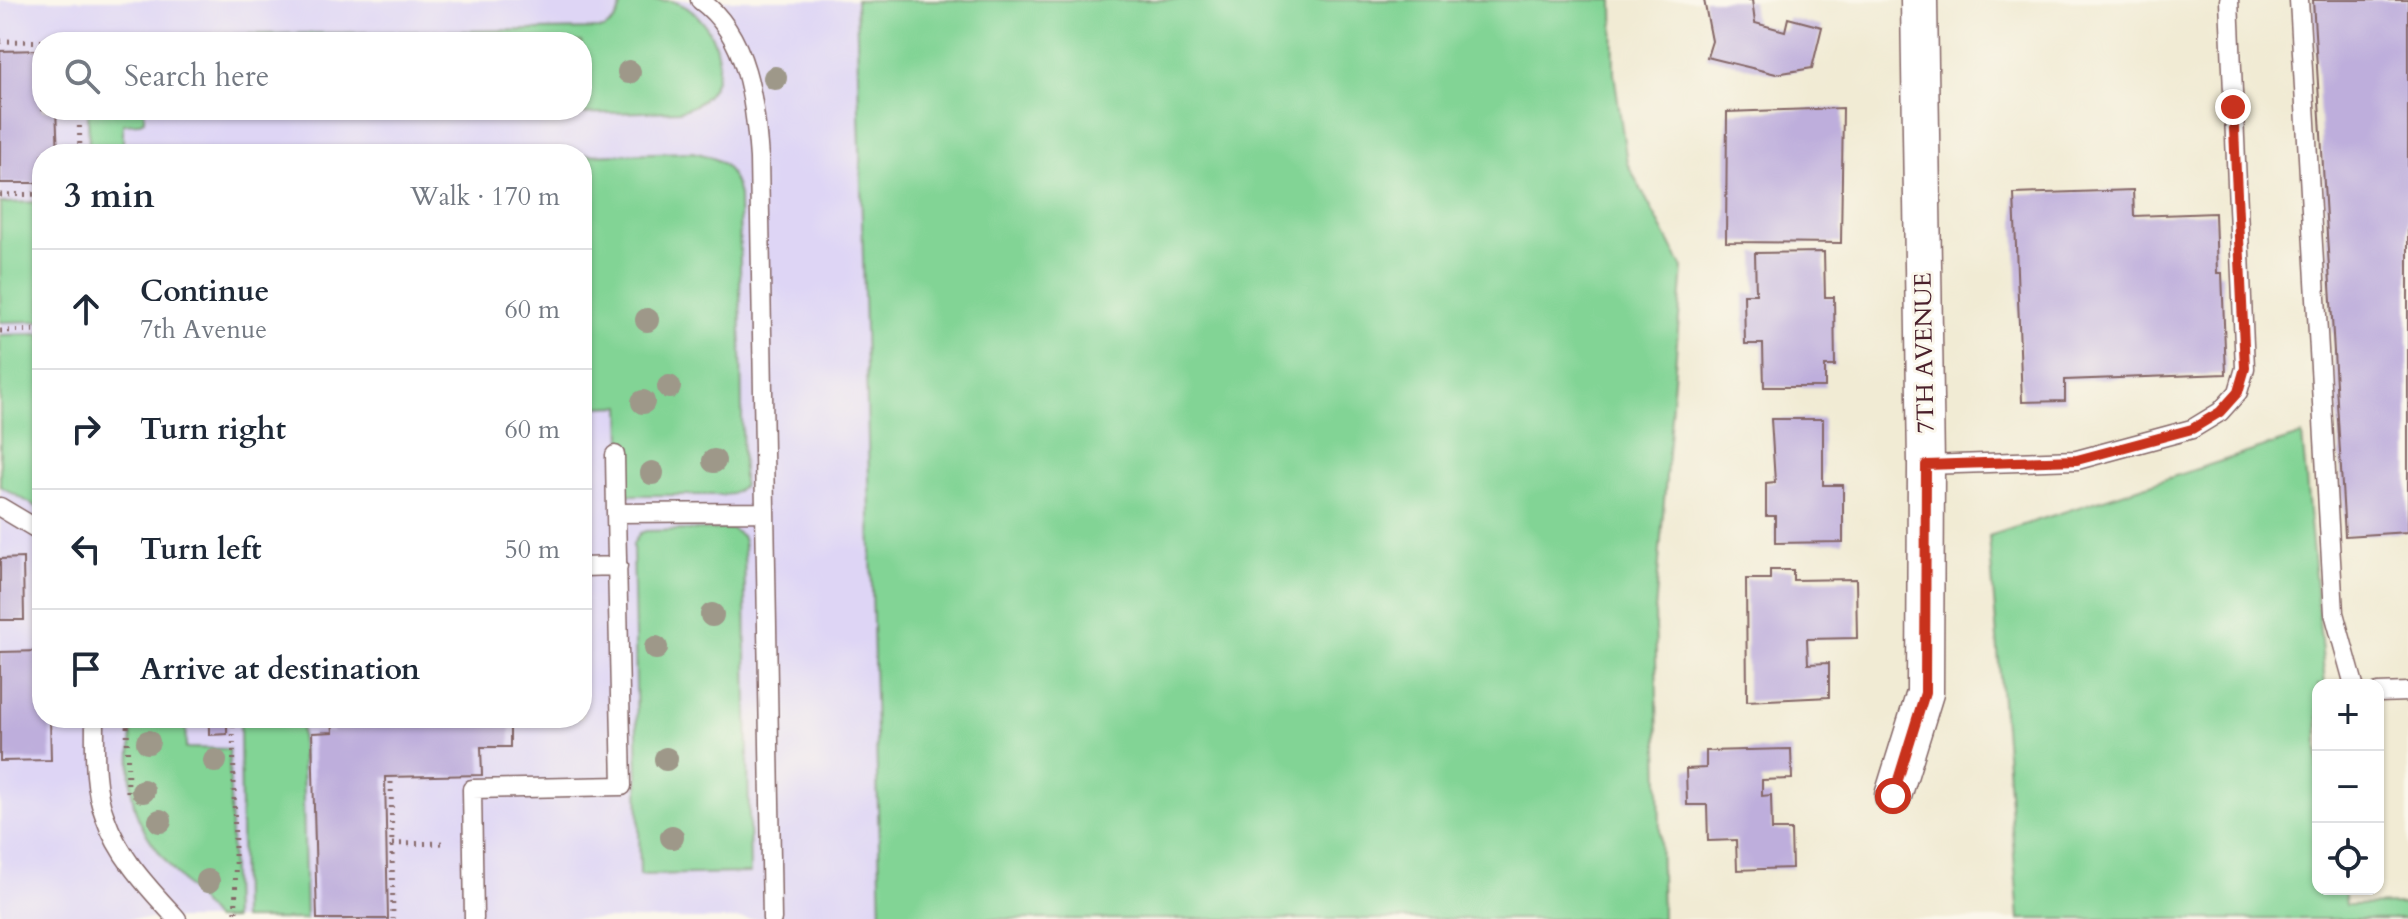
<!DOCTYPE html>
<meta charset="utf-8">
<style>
:root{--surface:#fff;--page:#f2f2f3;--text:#1f2937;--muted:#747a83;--line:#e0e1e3}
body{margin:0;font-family:Cardo,serif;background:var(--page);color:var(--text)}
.controls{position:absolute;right:24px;bottom:24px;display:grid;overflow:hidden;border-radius:16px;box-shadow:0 2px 6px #0004}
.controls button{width:72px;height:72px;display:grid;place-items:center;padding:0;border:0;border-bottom:2px solid var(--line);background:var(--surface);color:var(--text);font:40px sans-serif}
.stop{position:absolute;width:24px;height:24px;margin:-18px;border:6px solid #c8321e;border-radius:50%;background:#fff}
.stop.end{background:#c8321e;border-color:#fff;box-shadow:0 2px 8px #0008}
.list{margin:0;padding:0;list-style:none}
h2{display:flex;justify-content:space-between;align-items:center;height:104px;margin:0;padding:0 32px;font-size:34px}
h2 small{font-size:26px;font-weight:400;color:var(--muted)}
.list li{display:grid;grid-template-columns:52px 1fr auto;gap:24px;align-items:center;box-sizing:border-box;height:120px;padding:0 32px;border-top:2px solid var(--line)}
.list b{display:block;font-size:30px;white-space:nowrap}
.list p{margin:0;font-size:26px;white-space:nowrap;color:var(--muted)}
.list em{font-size:26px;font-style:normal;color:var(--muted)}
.icon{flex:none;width:44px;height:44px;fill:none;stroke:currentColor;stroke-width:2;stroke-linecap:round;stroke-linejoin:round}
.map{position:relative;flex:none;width:2408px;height:919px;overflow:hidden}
.search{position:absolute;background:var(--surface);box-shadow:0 2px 6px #0004;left:32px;top:32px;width:560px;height:88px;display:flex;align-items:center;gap:20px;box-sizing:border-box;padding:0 28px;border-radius:32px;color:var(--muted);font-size:30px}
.panel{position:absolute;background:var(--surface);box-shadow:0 2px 6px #0004;left:32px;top:144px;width:560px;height:584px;border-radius:32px}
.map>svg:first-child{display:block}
.built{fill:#ded5f5;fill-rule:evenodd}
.green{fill:#82d495;stroke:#667a60;stroke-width:2}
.building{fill:#beaedc}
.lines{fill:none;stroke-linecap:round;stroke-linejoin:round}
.lane-casing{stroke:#846666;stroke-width:21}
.street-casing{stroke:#846666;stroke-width:39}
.path{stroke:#846666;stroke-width:5;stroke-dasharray:2 6;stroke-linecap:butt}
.lane{stroke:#fff;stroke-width:18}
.street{stroke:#fff;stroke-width:36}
.tree{fill:#9e9889}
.route{stroke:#c8321e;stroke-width:10}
.labels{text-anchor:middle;stroke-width:6;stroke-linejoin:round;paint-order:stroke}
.street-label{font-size:24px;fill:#4a1f2b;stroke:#fbf7ec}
</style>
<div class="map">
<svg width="2408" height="919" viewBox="0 0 2408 919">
<rect width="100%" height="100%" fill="#fbf7ec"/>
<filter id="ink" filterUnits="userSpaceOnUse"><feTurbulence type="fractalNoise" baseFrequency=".0125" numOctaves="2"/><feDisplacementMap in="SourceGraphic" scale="16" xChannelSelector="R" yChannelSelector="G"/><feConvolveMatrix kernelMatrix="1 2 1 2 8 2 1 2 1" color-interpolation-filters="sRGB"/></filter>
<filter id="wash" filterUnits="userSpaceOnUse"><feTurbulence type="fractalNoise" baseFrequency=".006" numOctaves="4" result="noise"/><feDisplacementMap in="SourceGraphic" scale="32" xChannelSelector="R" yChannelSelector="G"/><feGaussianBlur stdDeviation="1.8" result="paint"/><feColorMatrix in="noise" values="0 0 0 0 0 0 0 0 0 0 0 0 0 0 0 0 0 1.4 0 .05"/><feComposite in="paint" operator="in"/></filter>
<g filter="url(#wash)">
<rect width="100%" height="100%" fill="#f1ebd4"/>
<path class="built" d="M0 0H856L881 919H0ZM42 42H582V110H42ZM42 154H582V718H42Z"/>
<path class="green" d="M622 0C637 0 658 0 672 1 721 14 742 96 679 111L505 116 493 113 492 110H582V42H86V37L604 29C616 22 620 14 622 0Z
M856 0H1613L1614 73 1627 163 1683 268 1655 612 1662 919H881Z
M88 110H144V120L138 123 123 124V145L89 148Z
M692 152C720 157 732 166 739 195L743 486 732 494 720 495H630L624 490 623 479 621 406 594 407C595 424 599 439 582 449V155Z
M42 202V321L0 322V203Z
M42 334V510L0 486V335Z
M2302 435 2325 685H2318V889H2344L2346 905 2408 904V919H2019L1989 536Z
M732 529 742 536 744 542 750 873 640 875 633 544 640 533 646 531Z
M132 718H185L186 748 229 749 233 919H214C192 891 146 844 136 812 127 784 132 747 132 718Z
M240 718H301L306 919H242Z"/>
<g id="blocks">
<path class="building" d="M1704 0H1752L1755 23 1785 31 1788 18 1822 27 1812 68 1776 74 1707 57 1712 41Z
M2313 0H2408V532L2345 536Z
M42 50V110H56L58 154H42V183H0V51Z
M1843 108 1841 243 1726 242 1727 112Z
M2133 190 2134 216 2215 213 2217 273H2222L2226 374 2065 380V401L2022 402 2014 194Z
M1824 252 1825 297H1834L1835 366H1825V387H1764L1763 344H1745L1744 294H1756L1755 253Z
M1771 419H1823V485H1843V542L1775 543V516H1766V483L1775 482Z
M23 558 24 620H0V559Z
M1770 570H1793V580L1856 579 1857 638 1807 639 1808 664 1829 663V697L1747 701 1746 579H1770Z
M42 651V718H50L51 760 0 761V652Z
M209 718H227V734L209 735Z
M332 718H510V747H481L482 775 385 777 388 919H317L312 733 333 732Z
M1791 749 1792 779 1762 780V796L1771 795 1772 830H1791L1792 868 1737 870 1736 840 1708 841 1707 805H1687L1686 769 1706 768V751Z"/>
</g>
</g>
<g filter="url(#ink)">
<use href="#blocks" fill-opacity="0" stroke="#846666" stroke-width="2"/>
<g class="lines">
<defs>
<path id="lane" d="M700 0C748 35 755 102 759 158L772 919
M2299 0 2334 613 2354 685
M615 455 616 513
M1926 465 2077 460 2192 429 2220 412 2238 392 2245 368 2229 0
M0 507 42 532
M582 567 618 566
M2378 693 2408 692
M95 718C95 750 93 787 105 817 119 858 149 888 177 919
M474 919 472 789 622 786 616 513 765 512"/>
<path id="street" d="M1893 796 1925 693 1926 465 1919 0"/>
</defs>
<use href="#lane" class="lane-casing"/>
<use href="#street" class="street-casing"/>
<path class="path" d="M0 41 73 42
M79 110 80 154
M0 195 42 194
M0 331 42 330
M127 718 128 793
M233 718 236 919
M391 782 393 919
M392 844 447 843"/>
<use href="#lane" class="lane"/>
<use href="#street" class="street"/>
</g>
<g class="tree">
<circle cx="629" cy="72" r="12"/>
<circle cx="775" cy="78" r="12"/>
<circle cx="647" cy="320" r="12"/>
<circle cx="669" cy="387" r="12"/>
<circle cx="643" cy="402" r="12"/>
<circle cx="714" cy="461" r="12"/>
<circle cx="652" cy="473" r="12"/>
<circle cx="712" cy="615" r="12"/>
<circle cx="656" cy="648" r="12"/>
<circle cx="148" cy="742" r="12"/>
<circle cx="666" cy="759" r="12"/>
<circle cx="215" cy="761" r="12"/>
<circle cx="143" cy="791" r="12"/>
<circle cx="160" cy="821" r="12"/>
<circle cx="672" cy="837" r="12"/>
<circle cx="208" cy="881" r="12"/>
</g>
</g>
<g class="lines" filter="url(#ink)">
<path class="route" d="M1893 796 1925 693 1926 465 2077 460 2192 429 2220 412 2238 392 2245 368 2233 107"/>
</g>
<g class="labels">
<g class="street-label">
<text transform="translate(1924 353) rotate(-91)" y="8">7TH AVENUE</text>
</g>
</g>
</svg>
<div class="controls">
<button>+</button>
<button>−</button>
<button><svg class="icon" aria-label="locate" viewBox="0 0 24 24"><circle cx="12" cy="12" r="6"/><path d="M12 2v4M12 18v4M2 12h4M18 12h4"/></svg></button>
</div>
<div class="stop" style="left:1893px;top:796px"></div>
<div class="stop end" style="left:2233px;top:107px"></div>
<div class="search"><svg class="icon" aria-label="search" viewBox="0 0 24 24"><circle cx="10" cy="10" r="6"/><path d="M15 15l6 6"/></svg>Search here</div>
<section class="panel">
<h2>3 min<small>Walk · 170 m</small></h2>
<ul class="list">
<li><svg class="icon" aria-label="ahead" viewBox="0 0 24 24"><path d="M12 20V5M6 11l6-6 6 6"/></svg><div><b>Continue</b><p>7th Avenue</p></div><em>60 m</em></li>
<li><svg class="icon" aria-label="right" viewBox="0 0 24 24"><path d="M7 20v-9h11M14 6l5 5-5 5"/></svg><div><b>Turn right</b></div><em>60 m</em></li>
<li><svg class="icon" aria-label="left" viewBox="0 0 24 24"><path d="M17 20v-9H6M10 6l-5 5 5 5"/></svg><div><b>Turn left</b></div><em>50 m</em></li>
<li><svg class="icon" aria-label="arrive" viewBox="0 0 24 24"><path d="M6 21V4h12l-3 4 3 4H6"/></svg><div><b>Arrive at destination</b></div></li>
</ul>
</section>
</div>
